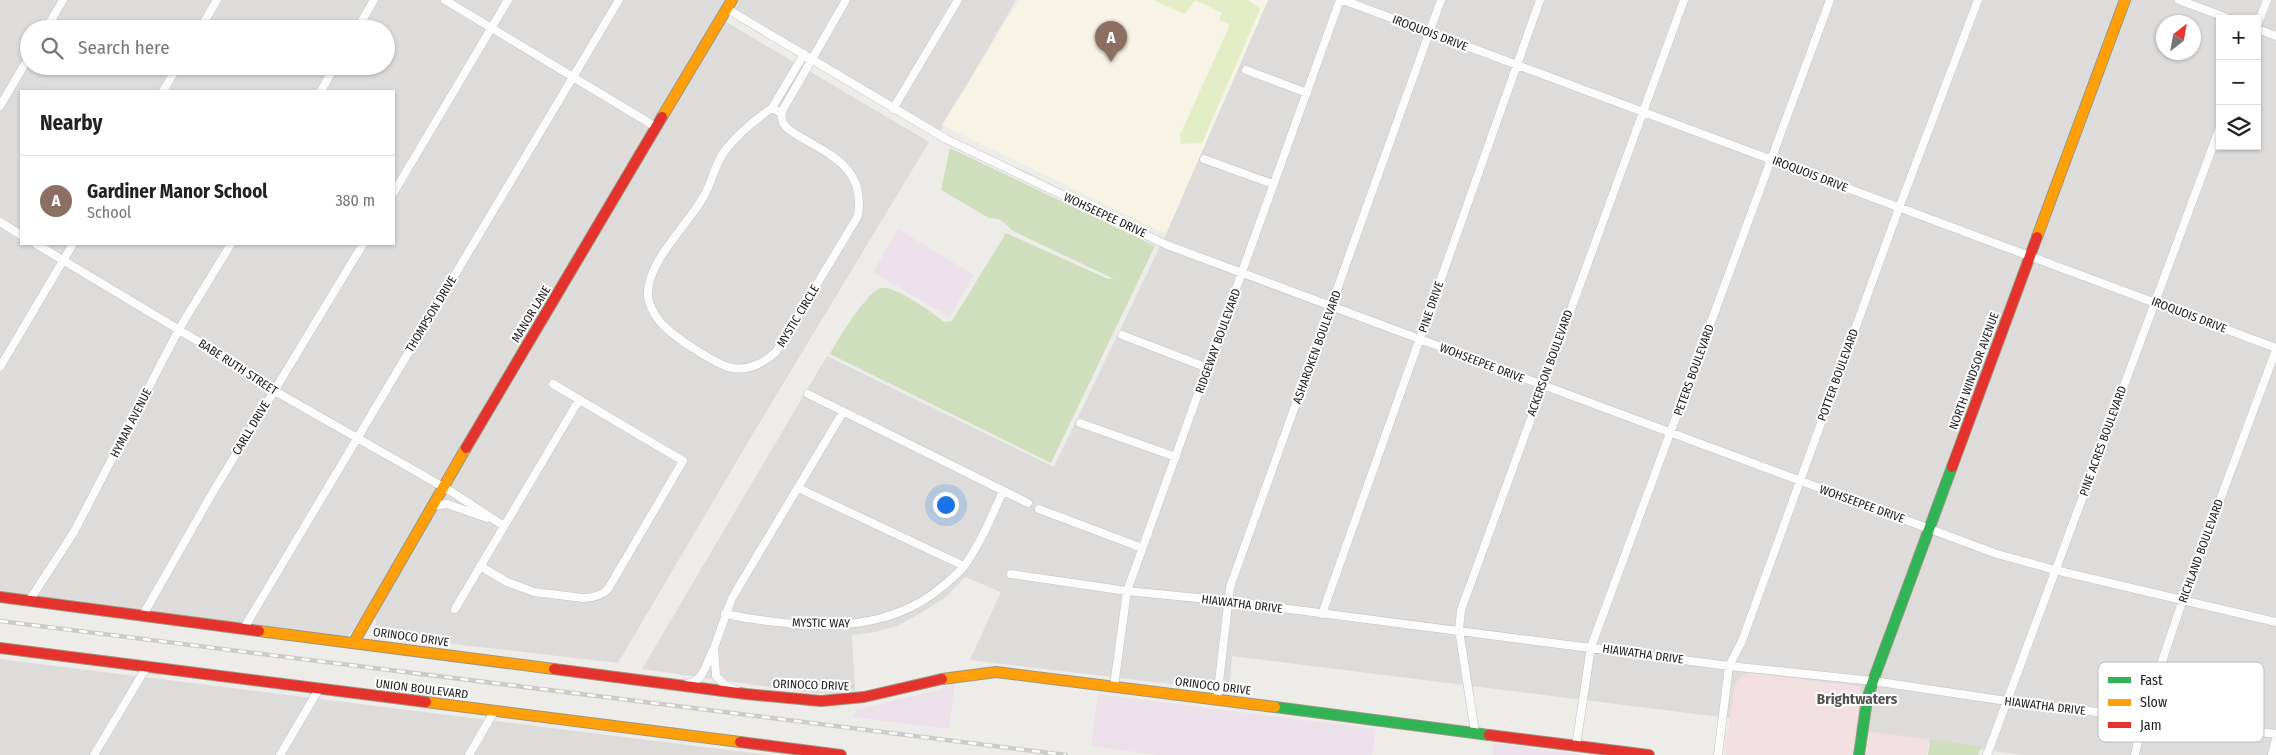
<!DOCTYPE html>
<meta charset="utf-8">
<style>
:root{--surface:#fff;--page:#f2f2f2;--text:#222;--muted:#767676;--line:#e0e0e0;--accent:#686766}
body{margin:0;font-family:"Fira Sans Condensed",sans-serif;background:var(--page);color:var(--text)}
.controls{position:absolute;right:15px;top:15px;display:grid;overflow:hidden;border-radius:0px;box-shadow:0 1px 4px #0004}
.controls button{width:45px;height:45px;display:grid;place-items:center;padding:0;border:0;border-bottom:1px solid var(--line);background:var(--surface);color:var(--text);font:25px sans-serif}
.compass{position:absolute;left:2156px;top:15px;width:45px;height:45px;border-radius:50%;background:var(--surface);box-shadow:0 1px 4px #0004;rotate:31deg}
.you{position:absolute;left:945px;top:504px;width:18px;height:18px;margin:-12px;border:4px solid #fff;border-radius:50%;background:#1a73e8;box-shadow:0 0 0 8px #1a73e833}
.badge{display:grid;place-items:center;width:32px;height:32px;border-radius:50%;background:var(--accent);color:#fff;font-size:16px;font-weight:700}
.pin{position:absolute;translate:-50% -41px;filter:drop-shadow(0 1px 2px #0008)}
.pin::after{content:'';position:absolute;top:26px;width:18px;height:15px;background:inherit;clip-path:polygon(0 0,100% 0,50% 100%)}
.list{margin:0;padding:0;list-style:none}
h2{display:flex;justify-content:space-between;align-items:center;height:65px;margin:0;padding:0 20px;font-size:21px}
h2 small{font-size:16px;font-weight:400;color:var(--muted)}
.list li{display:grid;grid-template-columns:32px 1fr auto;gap:15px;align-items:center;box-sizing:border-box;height:90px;padding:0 20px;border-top:1px solid var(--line)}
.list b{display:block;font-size:19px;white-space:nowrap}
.list p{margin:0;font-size:16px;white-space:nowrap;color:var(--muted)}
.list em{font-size:16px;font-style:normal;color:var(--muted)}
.icon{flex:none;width:28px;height:28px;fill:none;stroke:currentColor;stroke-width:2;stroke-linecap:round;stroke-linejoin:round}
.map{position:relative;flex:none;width:2276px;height:755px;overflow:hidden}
.search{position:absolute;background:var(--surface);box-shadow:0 1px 4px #0004;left:20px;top:20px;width:375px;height:55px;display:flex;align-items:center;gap:12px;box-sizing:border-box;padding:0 18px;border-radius:28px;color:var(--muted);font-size:19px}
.panel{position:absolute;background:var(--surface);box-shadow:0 1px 4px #0004;left:20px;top:90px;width:375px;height:155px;border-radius:0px}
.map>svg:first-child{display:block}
.residential{fill:#dddcdb;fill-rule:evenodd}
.commercial{fill:#f1dfe1}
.industrial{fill:#ece1ea}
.education{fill:#f7f3e5}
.grass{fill:#e2edc6}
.forest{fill:#cfdebd}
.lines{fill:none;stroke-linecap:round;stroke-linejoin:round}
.street-casing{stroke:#c5c4c3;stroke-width:9}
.fast-casing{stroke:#9a977f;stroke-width:12}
.slow-casing{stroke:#9a977f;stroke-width:12}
.jam-casing{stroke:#9a977f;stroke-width:12}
.street{stroke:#fcfcfc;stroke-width:8}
.fast{stroke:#30b455;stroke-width:10}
.slow{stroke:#ff9f0a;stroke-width:10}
.jam{stroke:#e5322d;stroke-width:10}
.rail-casing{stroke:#cbcbca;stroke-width:4.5}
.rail{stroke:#fff;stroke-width:2.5;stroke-dasharray:8;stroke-linecap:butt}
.labels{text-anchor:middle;stroke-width:4;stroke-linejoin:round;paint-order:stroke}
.street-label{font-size:12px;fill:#202020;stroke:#fff}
.quarter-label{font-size:15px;font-weight:bold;fill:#535353;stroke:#fff}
.key{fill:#fff;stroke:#bcbcbc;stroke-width:1}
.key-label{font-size:14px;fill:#202020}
</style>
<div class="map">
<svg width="2276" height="755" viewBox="0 0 2276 755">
<rect width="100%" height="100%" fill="#eeece9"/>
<path class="residential" d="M0 0H1016L938 135 727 8 721 19 929 142 754 432 618 663 384 636 380 634 376 628V619L370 614 347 637 0 597ZM29 29H386V66H29ZM21 91H394V244H21Z
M1268 0H2276V755H2024L1232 656 1229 691 970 660 1001 592 965 577 946 597 921 613 897 626 875 632 852 635 855 690 833 694 804 692 642 669 827 356 1054 467 1166 234ZM2220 19H2257V146H2220ZM2164 22H2194V52H2164Z
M0 659 767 755H0Z"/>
<path class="commercial" d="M1749 673 1858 686 1861 689 1853 755H1727L1725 750 1735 683 1744 675Z
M1870 732 1929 739 1927 755H1866Z"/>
<path class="industrial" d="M898 229 974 275 949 317 873 272Z
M955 683 949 729 853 717 856 710 934 691Z
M1098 694 1376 729 1372 755H1157L1091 746Z
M1493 743 1584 755H1493Z"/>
<path class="education" d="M1019 0H1268L1166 234 942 125Z"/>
<path class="grass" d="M1153 0H1248L1260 9 1202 143 1181 144 1180 135 1230 25 1219 20 1222 13 1195 0 1185 14Z"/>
<path class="forest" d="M950 148 1155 246 1051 463 830 354C837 341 868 290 881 288 895 285 933 313 944 322L952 321 1006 233 1108 279H1114L1013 231C1004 223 1002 218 989 218L941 190Z
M1930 740H1932L1982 746 1978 755H1928Z"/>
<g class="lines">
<defs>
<path id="street" d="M445 0 656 127
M1343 0 2276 348
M2179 0 2230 19
M727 9 946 139 1167 245 1997 554 2055 570 2276 622
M2257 26 2267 0
M46 29 63 0
M200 29 217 0
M357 29 374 0
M2257 29 2276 36
M1246 70 1307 93
M163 91 178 66
M321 91 335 66
M0 106 29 57
M772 108 781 113 783 123 788 129C824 154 866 162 858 216L776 352C763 363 750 371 732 368 716 365 673 336 662 324 656 318 649 305 648 297 645 263 689 224 704 196 713 181 715 161 727 148 739 133 756 119 772 108Z
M772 108 804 54
M893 109 958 0
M781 113 846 0
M1204 159 1273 184
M394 192 508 0
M0 222 21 235
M36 244 236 364 273 390 452 492 504 526
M1122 335 1208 368
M0 367 73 244
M808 394 1028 503
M1080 423 1176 457
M798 488 964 566
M432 506 447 504 487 518
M1039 509 1142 548
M480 566 507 582 534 592 583 598C593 598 601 596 608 589L683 461 553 384
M1011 574 1127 591 1228 601 1729 666 1873 681 2007 701 2276 734
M29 601 74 532 179 329 231 244
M455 609 579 400
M725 614C797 628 883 638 943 586 950 580 959 573 965 565 981 542 992 516 1003 491
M1322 614 1540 0
M143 615 210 497 363 244
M244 628 619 0
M714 648 732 598 843 412
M687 684C705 681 706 662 714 648L716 676 726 686 737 691
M1114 686 1127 591 1340 0
M1217 699 1230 587 1441 0
M1475 732 1459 630 1461 610 1684 0
M1576 746 1591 647 1830 0
M94 755 146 668
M280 755 319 689
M469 755 495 710
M1718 755 1729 666 1742 641 1899 208 1978 0
M1987 755 2220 127
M2135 755 2143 718 2183 599 2276 350
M2272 755 2276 739"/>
<path id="fast" d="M1275 707 1489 735
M1859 755 1867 700 1873 681 1952 467"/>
<path id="slow" d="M662 117 732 0
M2037 237 2125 0
M259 631 554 669
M354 642 466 448
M942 679 996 672 1275 707
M426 702 740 742"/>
<path id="jam" d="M466 448 662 117
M1952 467 2037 237
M0 597 259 631
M0 648 426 702
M554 669 746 694 821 701 864 697 942 679
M1489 735 1649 755
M740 742 841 755"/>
</defs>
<use href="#street" class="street-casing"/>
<use href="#fast" class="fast-casing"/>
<use href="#slow" class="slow-casing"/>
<use href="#jam" class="jam-casing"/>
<use href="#street" class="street"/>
<use href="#fast" class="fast"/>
<use href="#slow" class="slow"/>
<use href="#jam" class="jam"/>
<defs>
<path id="rail" d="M0 621 1066 755"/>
</defs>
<use href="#rail" class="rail-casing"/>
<use href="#rail" class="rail"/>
</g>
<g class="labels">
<g class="street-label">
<text transform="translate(1430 33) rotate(21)" y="4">IROQUOIS DRIVE</text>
<text transform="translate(1810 174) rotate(21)" y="4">IROQUOIS DRIVE</text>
<text transform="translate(1105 215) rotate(25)" y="4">WOHSEEPEE DRIVE</text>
<text transform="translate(1431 307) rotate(-71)" y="4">PINE DRIVE</text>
<text transform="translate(431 314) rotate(-59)" y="4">THOMPSON DRIVE</text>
<text transform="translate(531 314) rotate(-59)" y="4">MANOR LANE</text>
<text transform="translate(2189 315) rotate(21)" y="4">IROQUOIS DRIVE</text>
<text transform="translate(798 316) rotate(-59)" y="4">MYSTIC CIRCLE</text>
<text transform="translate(1218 341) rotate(-70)" y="4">RIDGEWAY BOULEVARD</text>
<text transform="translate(1317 347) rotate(-70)" y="4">ASHAROKEN BOULEVARD</text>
<text transform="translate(1482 363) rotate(21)" y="4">WOHSEEPEE DRIVE</text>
<text transform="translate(1550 363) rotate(-70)" y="4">ACKERSON BOULEVARD</text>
<text transform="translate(238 367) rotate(33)" y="4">BABE RUTH STREET</text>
<text transform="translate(1694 370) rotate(-70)" y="4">PETERS BOULEVARD</text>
<text transform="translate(1974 371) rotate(-70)" y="4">NORTH WINDSOR AVENUE</text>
<text transform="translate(1838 375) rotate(-70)" y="4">POTTER BOULEVARD</text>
<text transform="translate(131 423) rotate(-63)" y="4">HYMAN AVENUE</text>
<text transform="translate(251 428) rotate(-59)" y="4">CARLL DRIVE</text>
<text transform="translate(2103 441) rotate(-70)" y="4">PINE ACRES BOULEVARD</text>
<text transform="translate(1862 504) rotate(20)" y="4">WOHSEEPEE DRIVE</text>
<text transform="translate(2201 551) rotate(-70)" y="4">RICHLAND BOULEVARD</text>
<text transform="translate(1242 604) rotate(7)" y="4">HIAWATHA DRIVE</text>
<text transform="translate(821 623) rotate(1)" y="4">MYSTIC WAY</text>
<text transform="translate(411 637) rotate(8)" y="4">ORINOCO DRIVE</text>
<text transform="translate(1643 654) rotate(8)" y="4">HIAWATHA DRIVE</text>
<text transform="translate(811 685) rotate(2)" y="4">ORINOCO DRIVE</text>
<text transform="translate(1213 686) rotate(7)" y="4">ORINOCO DRIVE</text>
<text transform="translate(422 689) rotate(7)" y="4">UNION BOULEVARD</text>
<text transform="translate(2045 706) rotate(7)" y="4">HIAWATHA DRIVE</text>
</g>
<g class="quarter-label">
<text x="1857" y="704">Brightwaters</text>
</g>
</g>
<rect x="2098" y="662" width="166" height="80" rx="8" class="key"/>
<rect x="2108" y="677" width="23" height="6" fill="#30b455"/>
<rect x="2108" y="699" width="23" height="7" fill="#ff9f0a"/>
<rect x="2108" y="722" width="23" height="6" fill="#e5322d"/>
<g class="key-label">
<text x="2140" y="685">Fast</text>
<text x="2140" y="707">Slow</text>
<text x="2140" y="730">Jam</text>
</g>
</svg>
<div class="controls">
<button>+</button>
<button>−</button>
<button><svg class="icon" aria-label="layers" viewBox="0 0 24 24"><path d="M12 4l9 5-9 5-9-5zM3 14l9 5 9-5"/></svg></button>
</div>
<svg class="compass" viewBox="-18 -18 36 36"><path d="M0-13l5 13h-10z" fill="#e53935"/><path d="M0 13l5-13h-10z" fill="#767676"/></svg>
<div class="you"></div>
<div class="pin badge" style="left:1111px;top:62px;background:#8d6e63">A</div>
<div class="search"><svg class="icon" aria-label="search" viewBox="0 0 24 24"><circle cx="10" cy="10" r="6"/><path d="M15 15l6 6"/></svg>Search here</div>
<section class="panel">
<h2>Nearby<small></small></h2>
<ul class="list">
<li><span class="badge" style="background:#8d6e63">A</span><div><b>Gardiner Manor School</b><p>School</p></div><em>380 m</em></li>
</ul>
</section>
</div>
